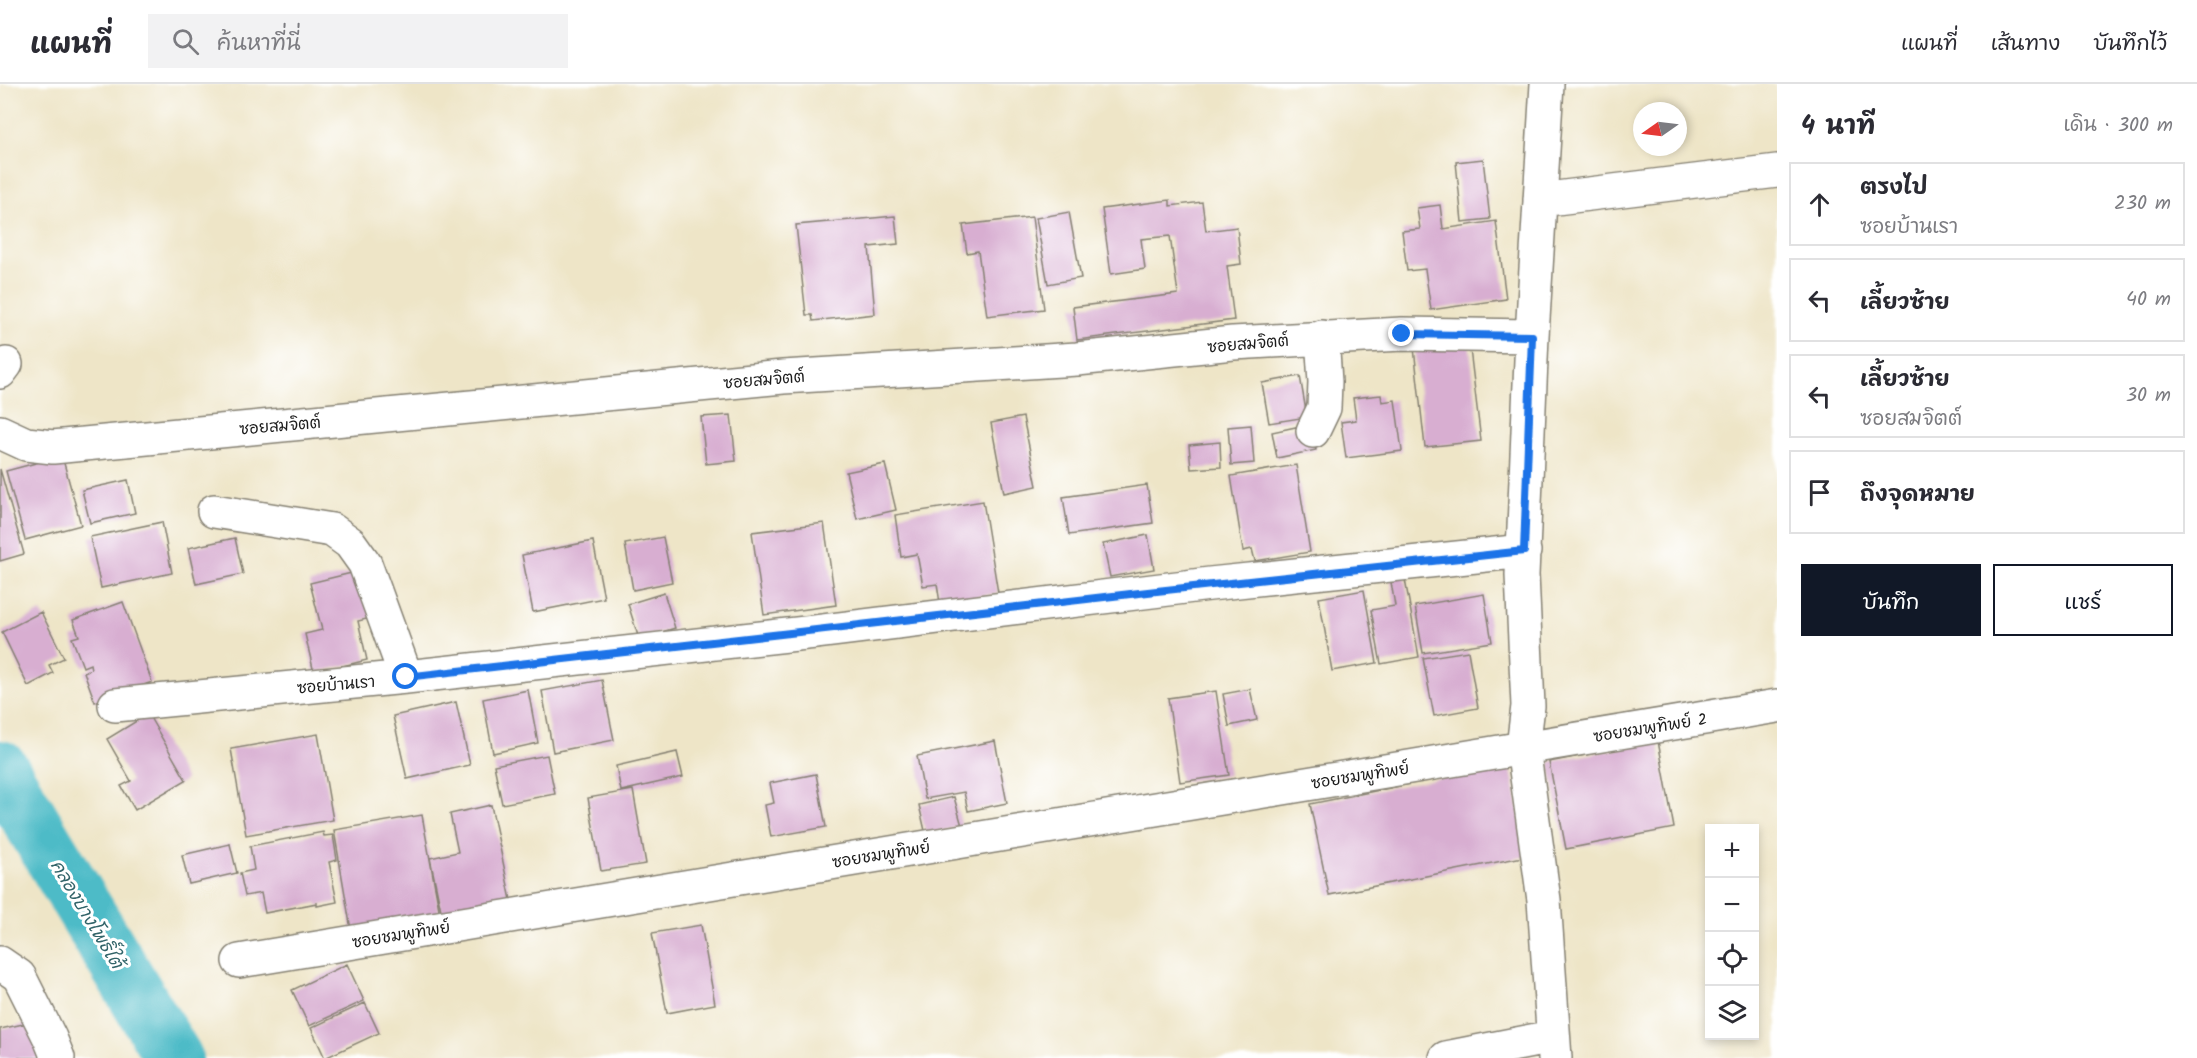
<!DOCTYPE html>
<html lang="th">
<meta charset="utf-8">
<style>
:root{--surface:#fff;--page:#f2f2f3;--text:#2b2b33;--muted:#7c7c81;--line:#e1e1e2;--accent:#111827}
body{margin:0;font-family:Kalam,"Playpen Sans Thai",sans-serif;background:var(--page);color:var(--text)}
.controls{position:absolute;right:18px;bottom:18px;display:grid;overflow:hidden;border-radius:0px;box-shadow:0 3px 9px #0003}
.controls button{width:54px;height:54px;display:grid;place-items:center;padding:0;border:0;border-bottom:2px solid var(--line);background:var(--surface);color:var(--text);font:30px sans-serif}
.compass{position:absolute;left:1633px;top:18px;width:54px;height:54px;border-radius:50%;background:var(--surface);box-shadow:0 3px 9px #0003;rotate:256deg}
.stop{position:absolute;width:18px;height:18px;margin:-14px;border:4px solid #1a73e8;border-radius:50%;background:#fff}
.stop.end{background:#1a73e8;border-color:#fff;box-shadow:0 2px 6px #0008}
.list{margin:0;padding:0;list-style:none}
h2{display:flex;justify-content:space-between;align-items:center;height:78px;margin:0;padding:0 24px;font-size:26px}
h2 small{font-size:20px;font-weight:400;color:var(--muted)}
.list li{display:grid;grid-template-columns:39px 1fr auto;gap:18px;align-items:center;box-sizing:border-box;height:84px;margin:0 12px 12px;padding:0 12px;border:2px solid var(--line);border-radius:0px}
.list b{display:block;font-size:22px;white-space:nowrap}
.list p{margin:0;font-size:20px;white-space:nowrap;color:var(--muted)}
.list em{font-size:20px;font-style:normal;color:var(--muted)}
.actions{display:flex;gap:12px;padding:18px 24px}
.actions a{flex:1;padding:14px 0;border:2px solid var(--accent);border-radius:0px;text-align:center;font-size:21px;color:var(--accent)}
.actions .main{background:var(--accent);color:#fff}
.icon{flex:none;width:33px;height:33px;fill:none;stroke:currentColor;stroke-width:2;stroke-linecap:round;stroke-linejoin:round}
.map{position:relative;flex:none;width:1777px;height:974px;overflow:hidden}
header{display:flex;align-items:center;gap:36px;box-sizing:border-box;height:84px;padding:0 30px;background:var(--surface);border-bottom:2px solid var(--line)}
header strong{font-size:28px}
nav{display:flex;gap:33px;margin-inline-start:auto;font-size:21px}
.search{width:420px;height:54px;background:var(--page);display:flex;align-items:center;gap:15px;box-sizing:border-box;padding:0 21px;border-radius:0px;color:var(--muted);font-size:22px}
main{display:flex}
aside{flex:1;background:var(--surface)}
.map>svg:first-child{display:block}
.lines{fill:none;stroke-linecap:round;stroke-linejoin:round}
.river{stroke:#4dbbc7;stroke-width:58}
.building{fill:#d8aed1}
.minor-casing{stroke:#858072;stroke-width:36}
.minor{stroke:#fff;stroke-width:33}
.route{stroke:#1a73e8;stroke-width:8}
.labels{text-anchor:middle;stroke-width:6;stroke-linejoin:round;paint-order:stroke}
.street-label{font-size:16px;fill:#1c1c1c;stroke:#fff}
.water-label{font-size:18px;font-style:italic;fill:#326469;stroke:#fff}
</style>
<header>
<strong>แผนที่</strong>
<div class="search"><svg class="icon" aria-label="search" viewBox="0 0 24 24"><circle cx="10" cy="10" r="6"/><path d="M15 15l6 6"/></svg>ค้นหาที่นี่</div>
<nav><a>แผนที่</a><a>เส้นทาง</a><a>บันทึกไว้</a></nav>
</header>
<main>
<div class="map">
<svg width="1777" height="974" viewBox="0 0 1777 974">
<rect width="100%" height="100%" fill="#fff"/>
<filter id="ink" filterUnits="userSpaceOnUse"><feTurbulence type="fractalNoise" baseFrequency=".0167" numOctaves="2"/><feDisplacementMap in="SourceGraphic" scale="12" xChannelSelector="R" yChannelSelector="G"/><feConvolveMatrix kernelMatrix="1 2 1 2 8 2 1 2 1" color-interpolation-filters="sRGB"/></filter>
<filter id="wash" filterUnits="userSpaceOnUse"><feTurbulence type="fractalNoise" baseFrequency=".008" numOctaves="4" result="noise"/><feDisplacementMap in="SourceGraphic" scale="24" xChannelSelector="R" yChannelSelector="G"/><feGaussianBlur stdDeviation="1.35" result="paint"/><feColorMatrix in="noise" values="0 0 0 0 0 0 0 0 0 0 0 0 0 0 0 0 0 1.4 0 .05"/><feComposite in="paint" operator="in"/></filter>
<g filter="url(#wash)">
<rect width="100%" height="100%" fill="#eee5c7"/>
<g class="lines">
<path class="river" d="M0 685 174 974"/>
</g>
<g id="blocks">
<path class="building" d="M1483 75 1490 135 1462 138 1456 78Z
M1170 116V122L1202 118 1206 147 1237 143 1241 180 1227 182 1234 236 1077 256 1073 223 1178 210 1170 152 1141 155 1145 185 1111 190 1102 125Z
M1440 121 1443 145 1496 137 1506 215 1431 226 1425 185 1407 187 1402 147 1420 145 1417 124Z
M1069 128 1081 194 1048 200 1036 134Z
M895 132 898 160 869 163 875 230 813 237 812 231H806L796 141Z
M1032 133 1044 225 987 232 978 167 967 169 963 141Z
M1469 257 1481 357 1425 363 1414 264Z
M1300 292 1307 333 1269 339 1262 299Z
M1381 311 1382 318 1395 316 1402 367 1346 374 1341 338 1356 336 1353 314Z
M731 331 736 377 706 380 701 333Z
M1023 333 1037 402 1004 409 991 339Z
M1310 340 1316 366 1277 374 1272 348Z
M1251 341 1254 379 1231 381 1228 343Z
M1220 358 1221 383 1191 385 1189 361Z
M62 372 81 441 25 456 6 387Z
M885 380 896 426 857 435 846 388Z
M1296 381 1310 468 1255 477 1252 465 1243 467 1231 392Z
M0 385 24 470 0 477Z
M128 396 135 429 90 439 82 406Z
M1147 401 1153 439 1069 451 1063 413Z
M983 417 998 509 940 519 937 500 923 502 917 470 901 473 895 431Z
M162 438 172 489 101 504 90 453Z
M824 439 836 521 764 531 752 448Z
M1148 451 1154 485 1110 493 1103 460Z
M663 453 672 498 633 506 625 460Z
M235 454 243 490 196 500 188 464Z
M593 457 604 514 533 528 522 471Z
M364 486 375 533 358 537 367 576 314 589 305 550 322 546 310 499Z
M1404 490 1419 573 1381 580 1371 526 1395 522 1390 492Z
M1364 506 1377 579 1332 587 1319 514Z
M664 509 675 544 639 555 628 520Z
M1484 510 1492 558 1423 569 1415 522Z
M123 518 152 598 95 618 84 588 91 585 90 580 83 583 72 554 79 552 73 536Z
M41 528 64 574 49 581 53 589 28 602 2 548Z
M1468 567 1478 624 1434 632 1423 574Z
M602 596 614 656 553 668 542 607Z
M1250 605 1257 636 1229 642 1223 610Z
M528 606 538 659 493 669 483 615Z
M1216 607 1229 691 1180 698 1168 614Z
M456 618 470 681 407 695 393 632Z
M148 630 186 696 135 726 121 702 131 697 107 655Z
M318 650 333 736 246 751 231 665Z
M995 657 1007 719 968 727 964 708 925 715 917 672Z
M1658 657 1674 744 1566 765 1549 678Z
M677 668 683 693 621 707 616 682Z
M547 671 555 710 502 720 494 681Z
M1510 680 1528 772 1329 811 1310 720Z
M816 690 826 743 771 753 765 721 774 719 770 699Z
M633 706 646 780 601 787 588 714Z
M954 713 962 742 926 751 919 721Z
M491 721 511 816 442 831 430 774 458 768 450 730Z
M422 731 440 831 351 846 334 746Z
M323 748 324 752 333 751 337 776 329 778 337 818 317 822V819L265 829 261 809 245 812 240 789 254 786 250 762Z
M230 760 237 789 189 800 182 771Z
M701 841 715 920 667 929 652 849Z
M347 880 364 917 309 942 292 906Z
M365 919 379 949 325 974 311 944Z
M37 937 45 974H0V945Z"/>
</g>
</g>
<g filter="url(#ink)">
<use href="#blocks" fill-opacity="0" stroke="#858072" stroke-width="1.5"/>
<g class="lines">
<defs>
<path id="minor" d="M1547 0 1532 252 1522 491 1528 622 1523 664 1544 816 1555 974
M1540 116 1777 87
M0 288 6 280
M1313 347 1324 324 1325 298 1322 253
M0 348 26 360 53 363 783 293 1077 275 1233 259 1402 250 1532 252
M214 427 332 446 350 459 365 480 406 593
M115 621 406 593 815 548 1210 500 1524 467
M239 877 1777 622
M0 879 19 892 50 954 58 974
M1446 974 1552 953"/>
</defs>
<use href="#minor" class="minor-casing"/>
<use href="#minor" class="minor"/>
</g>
</g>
<g class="lines" filter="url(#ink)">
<path class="route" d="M406 593C779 551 1151 506 1524 467L1532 252 1402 250"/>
</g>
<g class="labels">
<g class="street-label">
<text transform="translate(1248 259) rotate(-5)" y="6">ซอยสมจิตต์</text>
<text transform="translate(764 295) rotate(-5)" y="6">ซอยสมจิตต์</text>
<text transform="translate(280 341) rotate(-5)" y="6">ซอยสมจิตต์</text>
<text transform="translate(336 600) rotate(-5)" y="6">ซอยบ้านเรา</text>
<text transform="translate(1650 643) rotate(-9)" y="6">ซอยชมพูทิพย์ 2</text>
<text transform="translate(1360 691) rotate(-9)" y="6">ซอยชมพูทิพย์</text>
<text transform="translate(881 770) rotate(-9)" y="6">ซอยชมพูทิพย์</text>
<text transform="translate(401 850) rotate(-9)" y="6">ซอยชมพูทิพย์</text>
</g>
<g class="water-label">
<text transform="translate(87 830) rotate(59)" y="6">คลองบางโพธิ์ใต้</text>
</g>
</g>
</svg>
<div class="controls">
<button>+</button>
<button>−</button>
<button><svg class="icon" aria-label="locate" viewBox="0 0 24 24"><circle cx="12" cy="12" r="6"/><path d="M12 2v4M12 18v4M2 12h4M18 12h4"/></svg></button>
<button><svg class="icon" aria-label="layers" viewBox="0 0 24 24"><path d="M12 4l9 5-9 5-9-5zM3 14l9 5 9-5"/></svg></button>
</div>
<svg class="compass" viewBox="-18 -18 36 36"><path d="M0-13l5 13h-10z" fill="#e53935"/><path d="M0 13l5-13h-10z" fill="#7c7c81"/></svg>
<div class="stop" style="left:406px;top:593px"></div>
<div class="stop end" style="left:1402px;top:250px"></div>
</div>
<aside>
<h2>4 นาที<small>เดิน · 300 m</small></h2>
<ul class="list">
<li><svg class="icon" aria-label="ahead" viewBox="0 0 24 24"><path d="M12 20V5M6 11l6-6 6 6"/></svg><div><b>ตรงไป</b><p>ซอยบ้านเรา</p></div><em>230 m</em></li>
<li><svg class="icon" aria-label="left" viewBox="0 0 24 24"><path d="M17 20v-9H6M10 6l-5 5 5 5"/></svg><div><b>เลี้ยวซ้าย</b></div><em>40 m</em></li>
<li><svg class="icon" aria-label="left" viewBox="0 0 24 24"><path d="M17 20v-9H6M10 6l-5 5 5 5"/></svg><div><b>เลี้ยวซ้าย</b><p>ซอยสมจิตต์</p></div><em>30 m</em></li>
<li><svg class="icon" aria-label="arrive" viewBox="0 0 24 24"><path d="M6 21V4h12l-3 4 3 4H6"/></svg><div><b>ถึงจุดหมาย</b></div></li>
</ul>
<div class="actions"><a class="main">บันทึก</a><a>แชร์</a></div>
</aside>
</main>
